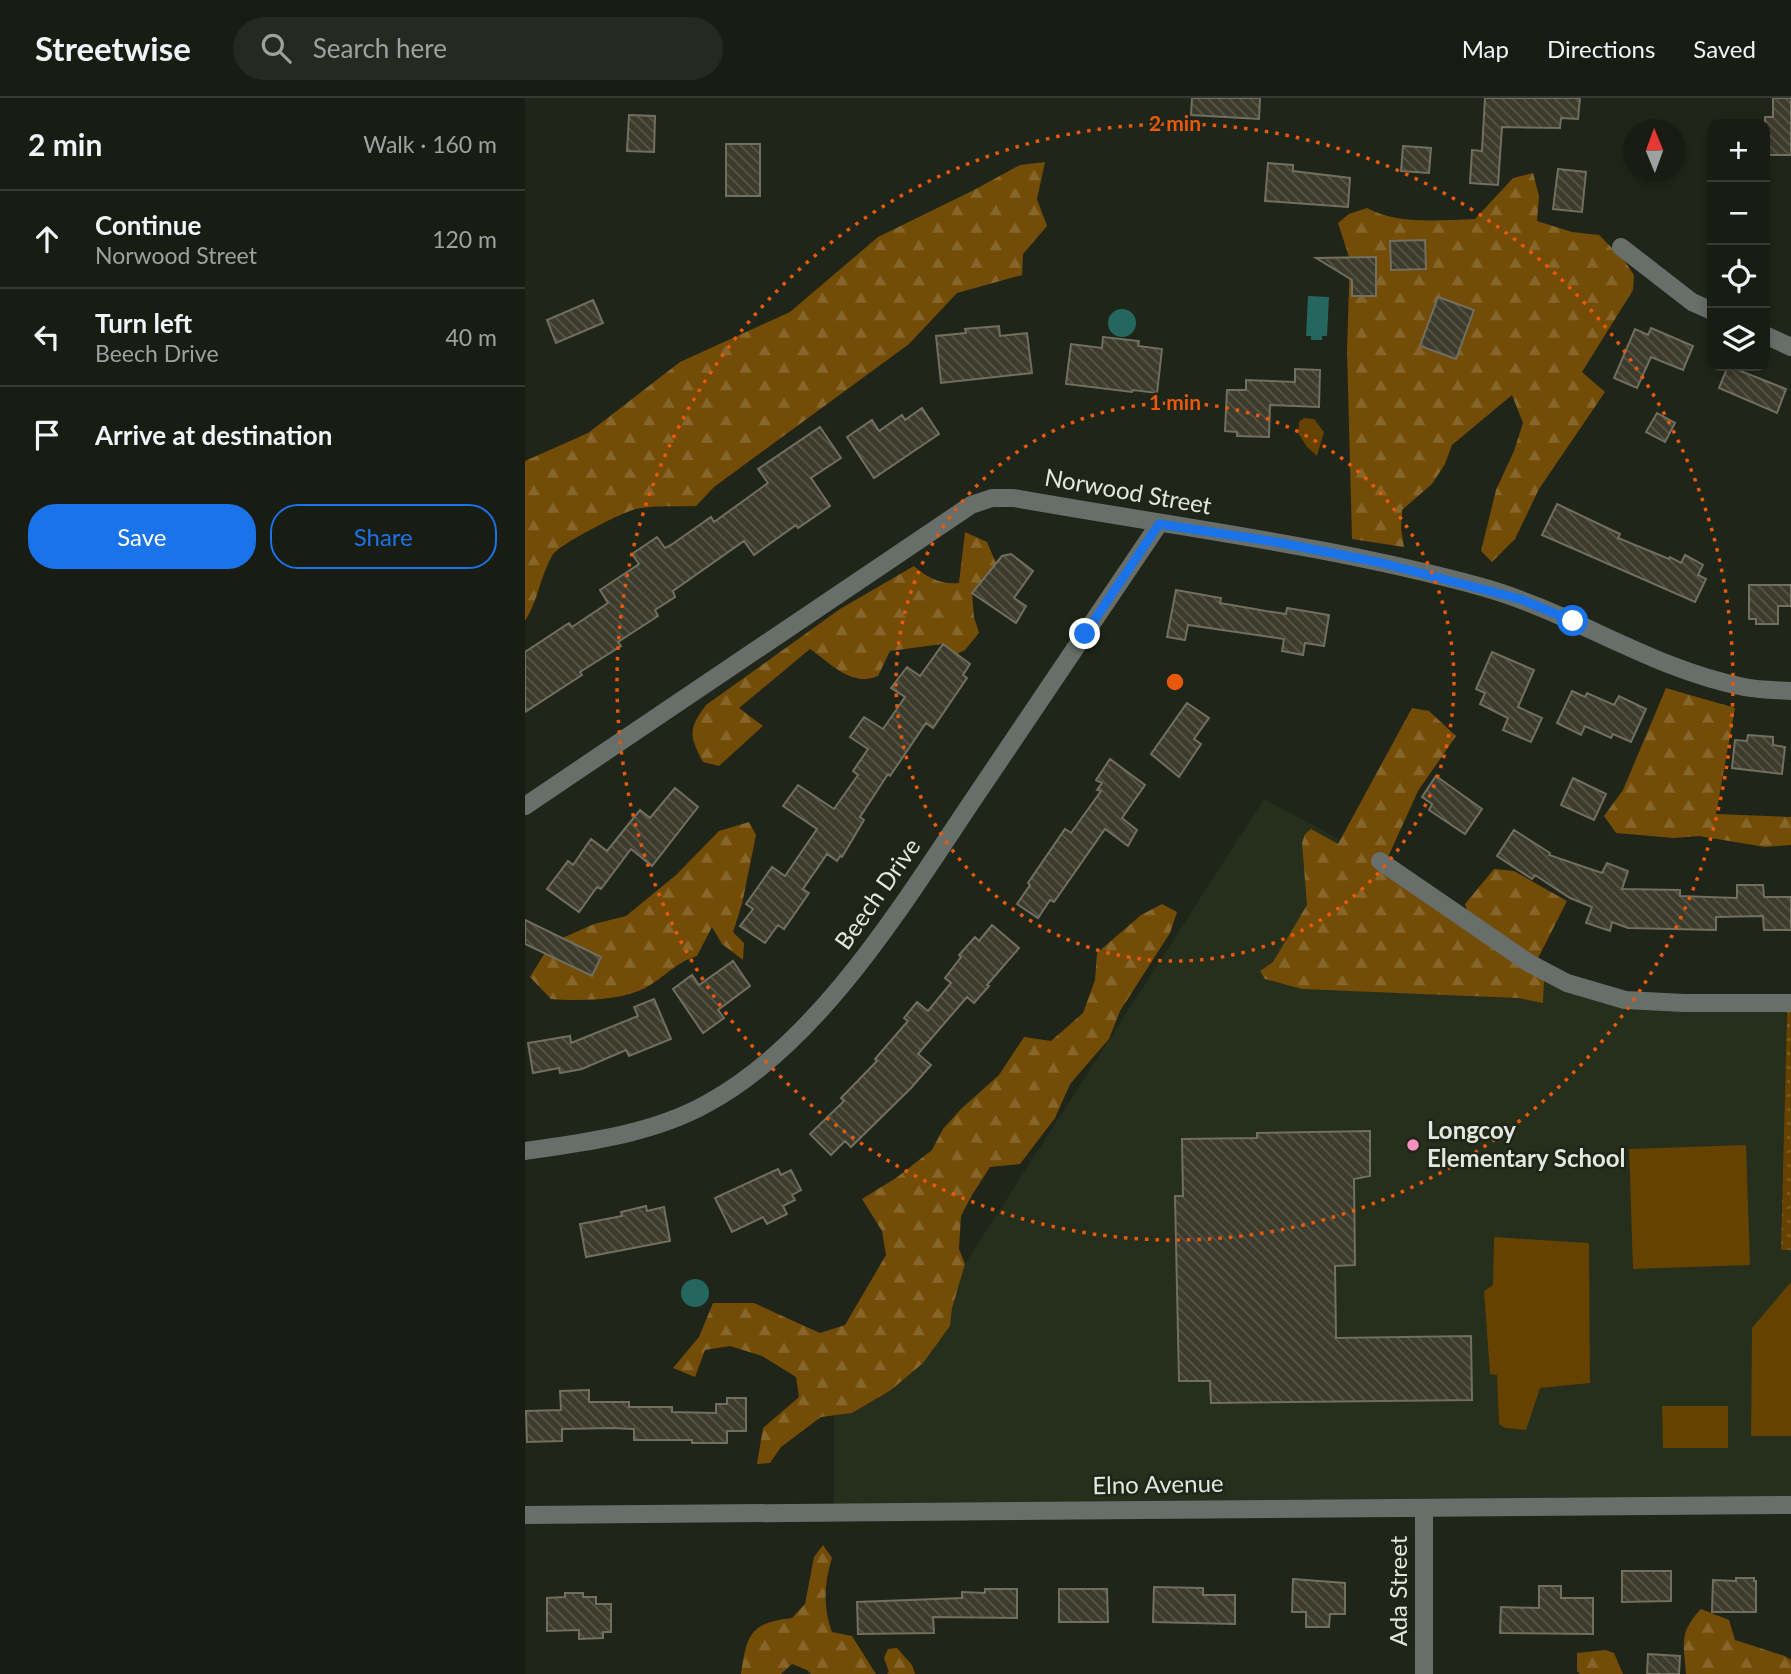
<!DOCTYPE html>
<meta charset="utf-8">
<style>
:root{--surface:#181c13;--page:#252921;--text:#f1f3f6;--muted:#9fa1a0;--line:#363a33;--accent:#1a73e8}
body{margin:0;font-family:Lato,sans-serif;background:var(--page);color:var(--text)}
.controls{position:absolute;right:21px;top:21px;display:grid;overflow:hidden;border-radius:14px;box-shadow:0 4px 10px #0003}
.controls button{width:63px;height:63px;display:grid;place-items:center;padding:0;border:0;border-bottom:2px solid var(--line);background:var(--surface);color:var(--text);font:35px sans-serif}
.compass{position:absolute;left:1098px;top:21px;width:63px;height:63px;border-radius:50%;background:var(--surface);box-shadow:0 4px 10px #0003;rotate:359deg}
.stop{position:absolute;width:21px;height:21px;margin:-16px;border:5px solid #1a73e8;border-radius:50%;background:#fff}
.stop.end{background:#1a73e8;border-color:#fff;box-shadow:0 2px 7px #0008}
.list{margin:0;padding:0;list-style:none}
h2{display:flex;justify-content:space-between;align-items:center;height:91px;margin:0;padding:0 28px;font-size:30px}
h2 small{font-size:23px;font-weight:400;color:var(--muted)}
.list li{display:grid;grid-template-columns:46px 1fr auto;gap:21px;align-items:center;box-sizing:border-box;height:98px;padding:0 28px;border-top:2px solid var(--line)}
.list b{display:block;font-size:26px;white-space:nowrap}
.list p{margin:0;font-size:23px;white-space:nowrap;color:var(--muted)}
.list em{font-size:23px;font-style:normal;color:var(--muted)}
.actions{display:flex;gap:14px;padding:21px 28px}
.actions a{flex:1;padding:16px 0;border:2px solid var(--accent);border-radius:28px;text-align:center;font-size:24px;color:var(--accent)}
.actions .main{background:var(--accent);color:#fff}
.icon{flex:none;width:38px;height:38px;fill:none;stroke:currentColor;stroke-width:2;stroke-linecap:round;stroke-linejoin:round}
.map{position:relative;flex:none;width:1266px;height:1576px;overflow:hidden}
header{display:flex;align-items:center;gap:42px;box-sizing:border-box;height:98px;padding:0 35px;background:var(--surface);border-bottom:2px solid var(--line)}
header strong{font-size:33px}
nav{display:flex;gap:38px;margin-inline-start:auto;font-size:24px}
.search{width:490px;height:63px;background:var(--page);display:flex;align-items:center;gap:18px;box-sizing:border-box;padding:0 24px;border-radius:38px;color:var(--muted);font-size:26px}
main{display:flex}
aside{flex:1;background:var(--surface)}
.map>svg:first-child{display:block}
.built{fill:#262e1c}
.grass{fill:url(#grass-dots)}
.forest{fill:url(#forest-firs)}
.green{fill:#664200}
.water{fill:#23675e}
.building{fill:url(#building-back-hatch);stroke:#716f5f;stroke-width:2}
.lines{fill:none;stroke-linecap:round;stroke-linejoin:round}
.minor{stroke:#686f6a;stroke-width:18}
.route{stroke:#1a73e8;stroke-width:9}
.ring{fill:none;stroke:#e8590c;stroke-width:3.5;stroke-dasharray:3.5 7}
.poi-dot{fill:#fd8fc1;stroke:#202519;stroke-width:2.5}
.labels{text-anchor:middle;stroke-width:5;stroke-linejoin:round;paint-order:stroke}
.street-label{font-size:24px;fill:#e3e7df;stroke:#202519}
.poi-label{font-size:24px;font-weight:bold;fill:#e3e7df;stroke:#202519;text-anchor:start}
.centre{fill:#e8590c;stroke:#202519;stroke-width:3.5}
.ring-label{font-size:21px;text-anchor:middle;font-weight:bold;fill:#e8590c;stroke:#202519;stroke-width:5;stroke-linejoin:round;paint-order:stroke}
</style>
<header>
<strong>Streetwise</strong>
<div class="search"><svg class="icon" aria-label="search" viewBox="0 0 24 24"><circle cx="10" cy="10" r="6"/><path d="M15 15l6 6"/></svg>Search here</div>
<nav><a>Map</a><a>Directions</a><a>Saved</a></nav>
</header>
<main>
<aside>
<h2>2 min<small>Walk · 160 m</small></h2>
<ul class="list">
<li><svg class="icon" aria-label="ahead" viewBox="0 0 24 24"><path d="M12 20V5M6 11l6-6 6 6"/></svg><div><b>Continue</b><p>Norwood Street</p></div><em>120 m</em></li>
<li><svg class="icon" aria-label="left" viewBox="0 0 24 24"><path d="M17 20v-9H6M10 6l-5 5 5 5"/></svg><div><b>Turn left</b><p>Beech Drive</p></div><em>40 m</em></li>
<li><svg class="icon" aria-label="arrive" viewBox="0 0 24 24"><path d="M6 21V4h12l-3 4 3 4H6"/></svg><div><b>Arrive at destination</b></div></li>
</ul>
<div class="actions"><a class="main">Save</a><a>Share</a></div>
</aside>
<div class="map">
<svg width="1266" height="1576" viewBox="0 0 1266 1576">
<defs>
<pattern id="grass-dots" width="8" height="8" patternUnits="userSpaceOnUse" patternTransform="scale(1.75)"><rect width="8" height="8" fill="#664200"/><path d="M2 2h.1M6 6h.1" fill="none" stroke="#7c5d25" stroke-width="1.8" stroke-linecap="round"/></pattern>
<pattern id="forest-firs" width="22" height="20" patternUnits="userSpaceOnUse" patternTransform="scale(1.75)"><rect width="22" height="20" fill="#734c07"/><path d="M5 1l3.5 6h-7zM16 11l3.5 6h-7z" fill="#87662b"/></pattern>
<pattern id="building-back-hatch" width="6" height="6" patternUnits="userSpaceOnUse" patternTransform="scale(1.75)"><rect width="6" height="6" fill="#3d3b2c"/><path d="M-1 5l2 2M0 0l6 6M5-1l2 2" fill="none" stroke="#59574a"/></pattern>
</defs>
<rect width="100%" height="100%" fill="#202519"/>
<path class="built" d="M739 701 855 763 1004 865 1100 902 1262 906 1256 1152H1266V1407L309 1415V1309L384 1253Z"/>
<path class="grass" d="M1262 914H1266V1152H1256Z"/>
<path class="forest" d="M520 64 512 101 522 128 498 156 497 177 432 195 384 246 189 389 171 408C152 409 130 407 111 411 98 414 32 447 27 458 15 479 13 503 0 523V363L63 335 155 264 265 214 353 139 449 92 495 67Z
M1008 75 1014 98 1012 123 1047 134 1074 137 1099 162 1109 177 1108 192 1057 274 1080 294 1014 391 990 441 967 464 956 453 971 392 989 353 998 325 987 297 927 347 920 366 907 386 877 412 876 430 879 449 827 441 822 251 825 162 813 125 824 116 842 110C873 127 915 122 950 121L988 80Z
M440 434 462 444 471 465 447 495 449 519 454 535 440 552 432 556 417 546 365 553 353 578C327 589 306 566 285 551L214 610 238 628 194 668 178 664C164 638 163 631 181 607L315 511 389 468C400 479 417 487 434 485Z
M1141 590 1210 610 1191 716 1266 719V747L1240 749 1174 738 1149 740 1091 735 1079 718 1098 692Z
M887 610 904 613 931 638 893 693 858 770 949 835 940 806 969 771 989 773 1042 803 1006 874 1019 882 1018 905 993 900 777 891 740 881 735 873 748 864 782 807 777 745 780 736 786 731 813 746Z
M224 724 231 737 217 806 208 834 219 845 218 862 197 846 187 829 172 858C151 864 139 880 120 890 95 903 53 903 26 901L5 879 26 845 69 826 101 818 151 777 194 733Z
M637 806 652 814 645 835 595 913 584 941 545 986 530 1020 495 1066 465 1069 447 1097 436 1118 434 1151 440 1166 427 1210 425 1228 398 1265 366 1292 327 1315 296 1319 256 1349 245 1365 232 1366 238 1330 274 1299 271 1279 237 1258 205 1248 180 1252 170 1279 148 1270 174 1239 188 1205H229L295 1235 320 1227 361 1157 357 1133 337 1101 371 1080 407 1052 418 1031 436 1011 474 977 499 939 526 943 558 915 570 882 572 855 616 817Z
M298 1447 307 1460C299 1484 298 1511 307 1534L327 1538 351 1576H286L282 1572 267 1566 256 1576H216C222 1536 225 1525 267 1520L280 1506 289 1459Z
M1176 1511 1204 1522 1210 1542 1260 1558 1266 1562V1576H1161C1159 1546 1153 1535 1176 1511Z
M372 1550 387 1567 390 1576H362L364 1574 359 1560 363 1551Z
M1080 1552 1089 1555 1098 1576H1055L1052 1573V1555Z"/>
<path class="green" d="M779 320 789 321 799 334 792 358 782 349 773 335 774 324Z
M1221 1047 1225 1167 1108 1171 1104 1051Z
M969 1139 1064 1145 1065 1285 1015 1290 1001 1332 980 1330 974 1326 972 1277 965 1276 959 1193 968 1187Z
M1266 1184V1338H1226L1227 1230Z
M1137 1308H1203V1350H1138Z"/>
<path class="water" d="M783 198 804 199 802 238H797V242H786V238H781Z
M583 225a14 14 0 1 1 28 0a14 14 0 1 1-28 0Z
M156 1195a14 14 0 1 1 28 0a14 14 0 1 1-28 0Z"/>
<path class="building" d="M667 0H735L734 21 666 17Z
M960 0H1055L1053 21 1036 20 1035 30 977 29 973 87 945 85 947 52 957 53Z
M1248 0H1266V57H1244L1240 48V19H1248Z
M104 17 130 18 129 54 102 53Z
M201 46H235V98H201Z
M878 48 906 50 904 75 876 73Z
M743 65 768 67V73L825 80 823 109 740 103Z
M1033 71 1061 74 1057 114 1028 111Z
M900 142 901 171 866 172 865 143Z
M851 159V198H827V182L791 160Z
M913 199 949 212 931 261 895 248Z
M68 202 78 225 31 245 22 222Z
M474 228 475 238 502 235 507 275 416 285 411 238 441 235 440 231Z
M1126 230 1168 248 1158 272 1126 259 1112 290 1089 280 1110 231 1123 237Z
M578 239 614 243 613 248 637 251 632 295 608 292 607 294 541 286 546 246 577 250Z
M1203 268 1261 291 1252 315 1194 290Z
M770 271 795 272 794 309 745 307 744 339 712 338V334L700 333 702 292H721V282L770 284Z
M397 310 414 336 349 380 322 339 347 322 354 333 377 317 380 322Z
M1132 315 1150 325 1140 344 1121 334Z
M295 329 316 360 286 380 305 408 273 430 271 427 229 457 219 443 148 493 150 499 130 512 133 518 93 544 96 548 55 574 57 577 0 614V554L44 525 47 529 83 505 75 492 114 466 107 456 132 439 140 450 146 447 186 419 189 424 243 385 233 371Z
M1032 406 1095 436 1093 440 1144 461 1145 459 1156 465 1160 457 1178 467 1173 477 1181 481 1170 504 1017 437Z
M486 456 508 473 489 500 501 508 491 525 447 495 477 458Z
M1224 487H1266V508H1253V526H1231V521H1224Z
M651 492 696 500 695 505 741 513 761 516 762 510 804 517 799 548 780 545 778 557 757 553 759 541 663 527 660 542 642 539Z
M418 546 445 566 438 577 442 580 408 630 401 625 365 678 363 676 335 719 339 722 317 759 315 758 312 763 302 756 278 791 284 795 259 831 253 827 240 845 215 828 228 811 221 806 247 769 260 778 292 731 258 708 273 687 309 711 333 677 328 673 343 651 325 639 339 619 358 631 380 599 366 590 382 569 395 578Z
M967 554 1009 572 993 609 1017 620 1006 644 978 632 983 620 955 606 960 595 951 591Z
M1047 593 1060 599 1062 595 1089 607 1094 598 1121 611 1106 644 1088 636 1086 640 1060 628 1056 637 1032 625Z
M662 605 684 620 669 641 676 646 654 679 626 656Z
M1223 637 1248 639V647L1260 649 1257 676 1207 670 1210 642 1222 643Z
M585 661 620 687 597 720 612 732 603 748 580 731 529 804 525 802 513 820 492 806 505 787 503 785 540 731 546 735 576 693 572 692 577 685 571 682Z
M911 678 957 711 940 736 904 712 907 706 897 699Z
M1048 680 1081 696 1069 722 1036 707Z
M150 690 173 709 127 768 106 751 76 791 72 789 54 814 22 791 43 763 48 767 66 741 82 753 115 712 125 720Z
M989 732 1025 755 1024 757 1077 775 1082 765 1103 773 1097 791 1155 792V798L1212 800V787H1238L1239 799H1266V832H1239L1238 818 1191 819V832L1103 830 1087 824 1085 833 1061 825 1067 809 1045 800 1010 777 1007 781 972 758Z
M0 822 76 859 67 878 0 846Z
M467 827 494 850 462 887 464 888 449 905 442 899 393 956 406 967 386 990 326 1049 320 1043 306 1057 285 1036 319 1003 316 1000 352 963 350 961 383 923 379 920 392 904 403 913 426 885 420 880 436 859 434 857 450 839 454 843Z
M208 863 225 888 193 912 199 920 178 935 148 891 167 877 174 887Z
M129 901 146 941 104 958 101 952 57 971 35 975 34 970 8 975 3 945 45 938 46 945 113 918 109 909Z
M845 1033V1078L829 1081 830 1167 810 1168 811 1240 946 1238 947 1302 686 1305 685 1283H654L650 1098H658L657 1041 732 1040V1035Z
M253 1071 256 1077 266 1072 276 1092 267 1097 270 1102 258 1108 262 1116 242 1126 238 1119 207 1134 190 1100Z
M121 1108 122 1113 139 1109 145 1143 61 1159 55 1126 97 1118 96 1114Z
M64 1292V1304H104V1309H147V1314L191 1315V1306H202V1300H221V1333H202V1345H167V1342H109V1331L87 1330 37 1331V1343L2 1344 1 1313 36 1312 35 1293Z
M1097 1473H1146V1503L1097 1504Z
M1211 1480H1229V1483H1231V1514H1187L1188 1482 1211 1483Z
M768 1481 820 1485V1516H805L804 1529H781V1514H767Z
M1014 1488H1036V1500H1068V1536L975 1535 976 1509 1014 1510Z
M629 1489 678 1490V1497H710V1526L628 1524Z
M460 1491H492V1520L408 1519 409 1535 333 1536 332 1504 437 1500V1494L460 1495Z
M534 1491H582L583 1524H534Z
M40 1495H58V1499H71V1506H86V1534H78V1540L54 1541V1532L22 1533V1500L40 1499Z
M1123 1556 1155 1558 1154 1576H1122Z"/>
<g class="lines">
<path class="minor" d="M1096 149 1167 204 1187 213
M1240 237 1266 249
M0 708 446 407 467 400H489C645 428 803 447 957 489 1047 514 1126 571 1219 589 1234 592 1250 592 1266 593
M855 763 1004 865 1042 885 1100 902 1159 905H1266
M0 1053C62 1044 128 1036 183 1005 298 942 382 799 454 693 514 604 574 515 634 426
M899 1410V1576
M0 1417 1266 1407"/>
</g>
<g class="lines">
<path class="route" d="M560 536 634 426 751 444 857 465 995 501 1048 523"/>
</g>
<g class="ring">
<circle cx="650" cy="584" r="279"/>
<circle cx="650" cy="584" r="558"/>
</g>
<circle class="poi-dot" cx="888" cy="1047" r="7"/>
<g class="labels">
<g class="street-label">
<text transform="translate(603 394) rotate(10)" y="8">Norwood Street</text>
<text transform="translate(353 796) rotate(-55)" y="8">Beech Drive</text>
<text transform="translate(633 1387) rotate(-1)" y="8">Elno Avenue</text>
<text transform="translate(874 1493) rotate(-90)" y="8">Ada Street</text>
</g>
<g class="poi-label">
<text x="902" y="1041">Longcoy<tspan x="902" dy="28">Elementary School</tspan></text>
</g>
</g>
<circle cx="650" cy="584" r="10" class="centre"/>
<g class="ring-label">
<text x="650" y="33">2 min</text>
<text x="650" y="312">1 min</text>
</g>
</svg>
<div class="controls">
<button>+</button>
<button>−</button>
<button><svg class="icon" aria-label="locate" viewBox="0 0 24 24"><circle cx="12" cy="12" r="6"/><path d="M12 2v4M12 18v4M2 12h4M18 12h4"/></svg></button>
<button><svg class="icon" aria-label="layers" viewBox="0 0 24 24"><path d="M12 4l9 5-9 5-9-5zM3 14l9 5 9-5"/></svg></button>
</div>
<svg class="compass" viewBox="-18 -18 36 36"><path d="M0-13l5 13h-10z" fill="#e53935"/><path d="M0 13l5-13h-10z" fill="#9fa1a0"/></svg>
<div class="stop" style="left:1048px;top:523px"></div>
<div class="stop end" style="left:560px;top:536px"></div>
</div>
</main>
